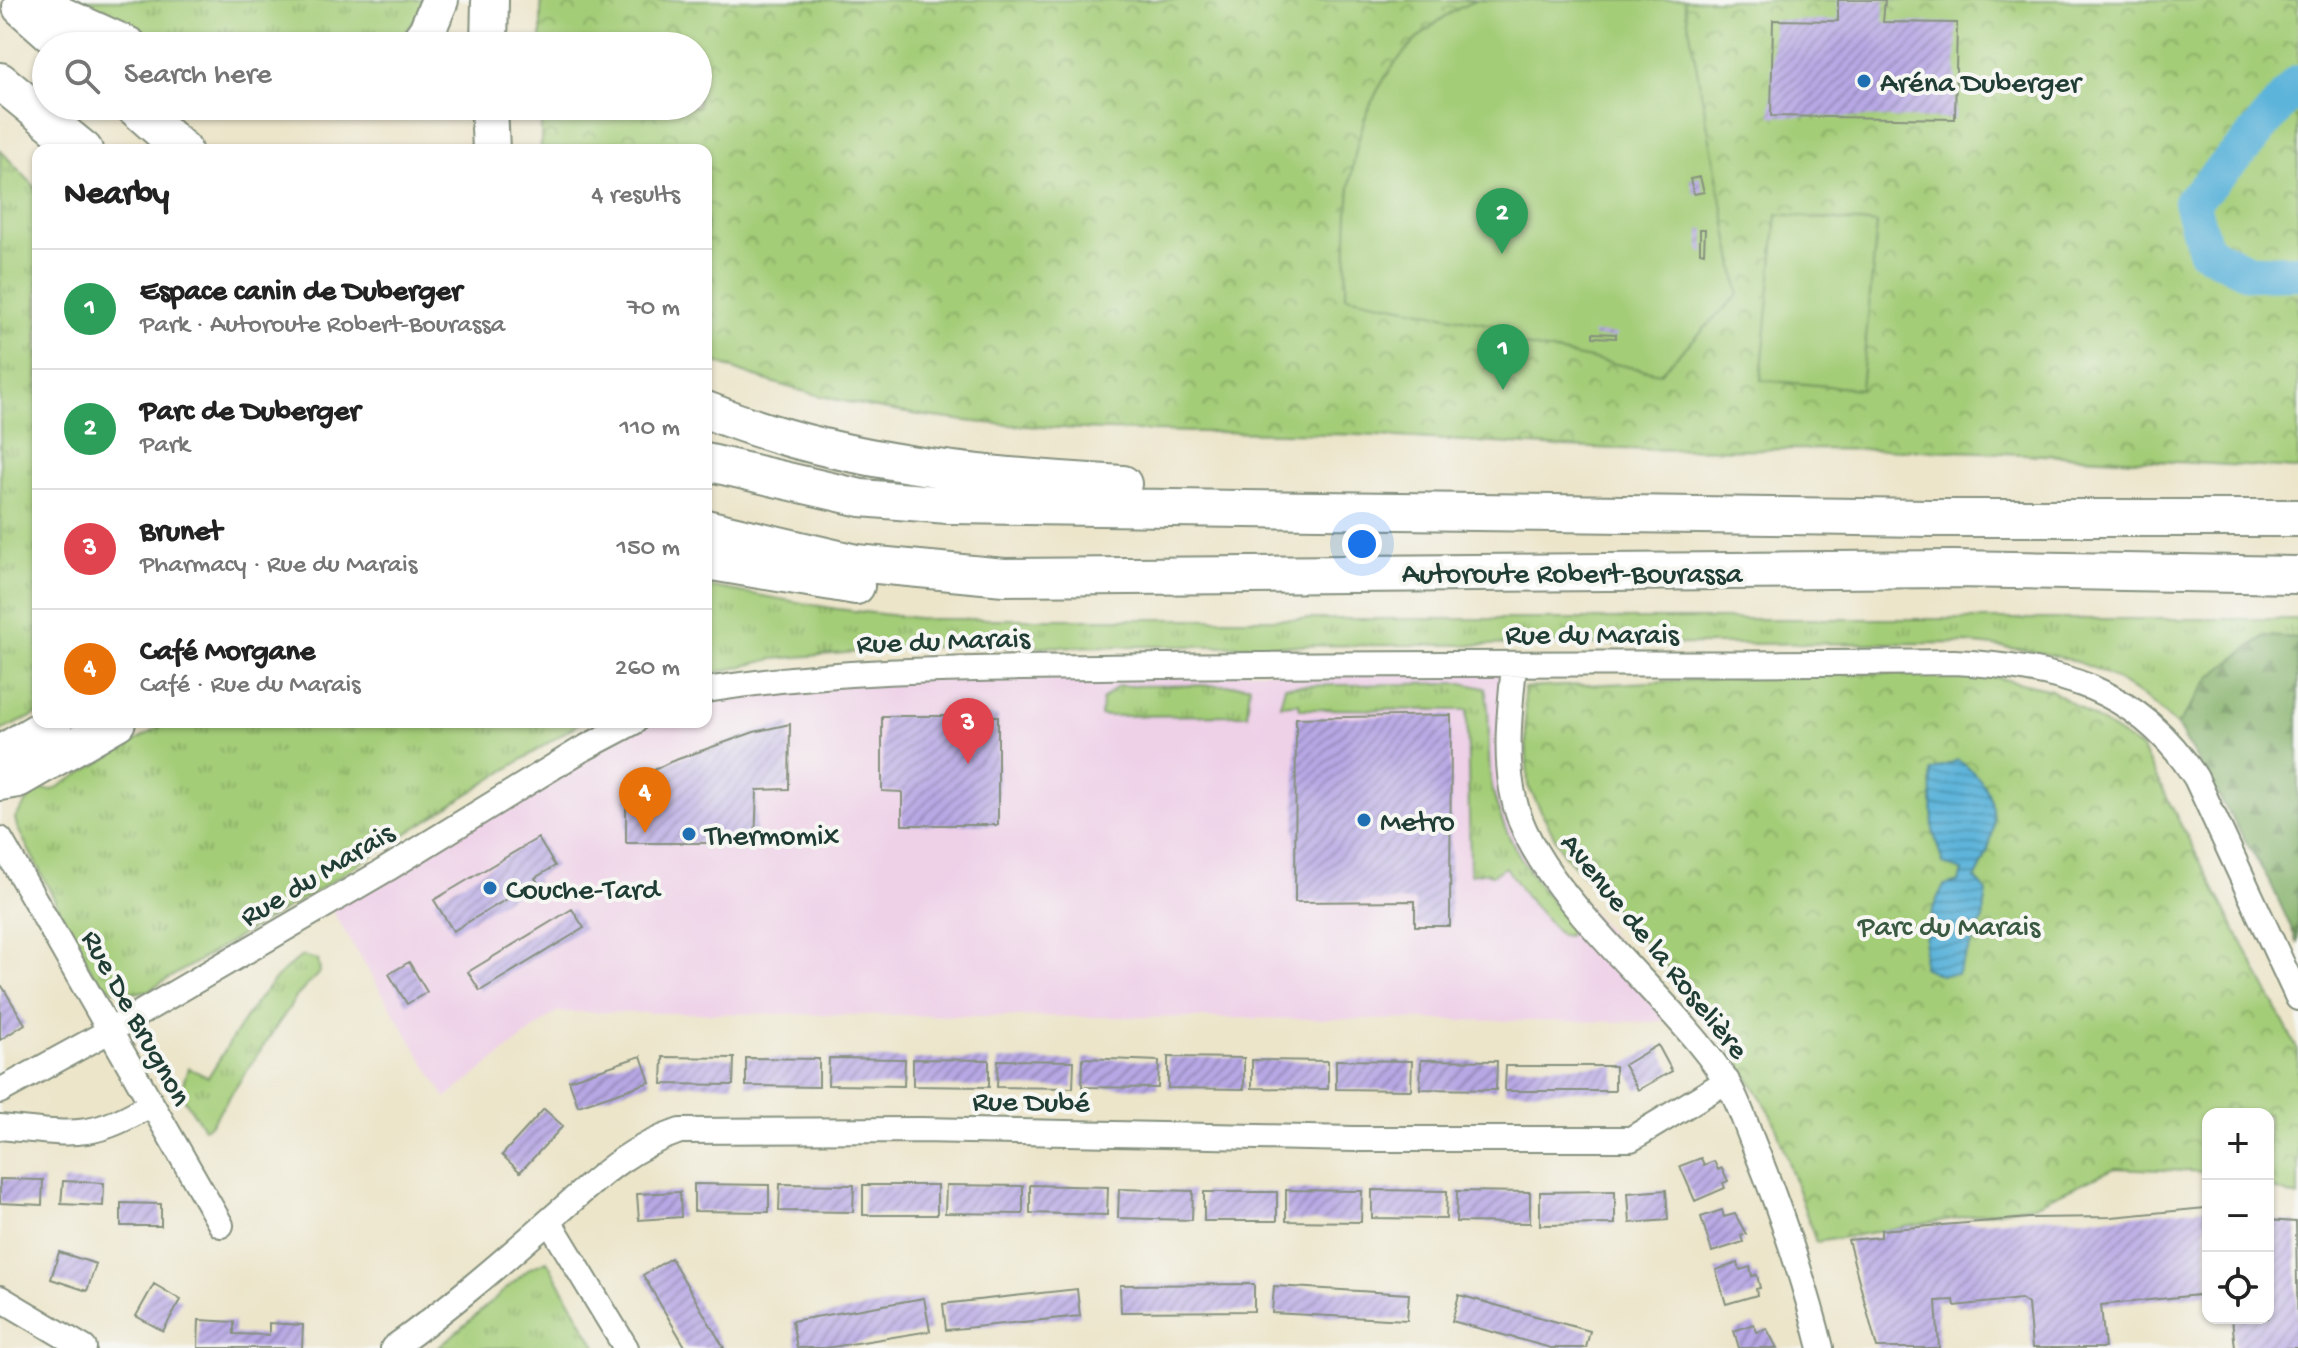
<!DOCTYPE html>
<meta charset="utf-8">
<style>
:root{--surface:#fff;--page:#f6f6f6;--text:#222;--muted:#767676;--line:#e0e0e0;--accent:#1a73e8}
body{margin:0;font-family:"Gochi Hand",sans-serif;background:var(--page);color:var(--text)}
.controls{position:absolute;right:24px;bottom:24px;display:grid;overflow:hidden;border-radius:16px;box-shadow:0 2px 6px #0004}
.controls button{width:72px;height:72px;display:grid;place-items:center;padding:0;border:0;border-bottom:2px solid var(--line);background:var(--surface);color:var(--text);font:40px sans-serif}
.you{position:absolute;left:1362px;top:544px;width:28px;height:28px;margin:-20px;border:6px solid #fff;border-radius:50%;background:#1a73e8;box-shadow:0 0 0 12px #1a73e833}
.badge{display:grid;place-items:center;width:52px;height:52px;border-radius:50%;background:var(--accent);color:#fff;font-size:26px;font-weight:700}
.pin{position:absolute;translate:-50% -66px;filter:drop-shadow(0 2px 4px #0008)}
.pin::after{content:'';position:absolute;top:42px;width:28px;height:24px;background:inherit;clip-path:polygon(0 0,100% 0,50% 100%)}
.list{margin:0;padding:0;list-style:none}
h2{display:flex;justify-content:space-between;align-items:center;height:104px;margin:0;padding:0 32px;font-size:34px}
h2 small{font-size:26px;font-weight:400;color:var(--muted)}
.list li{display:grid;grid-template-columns:52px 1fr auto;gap:24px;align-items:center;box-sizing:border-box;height:120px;padding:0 32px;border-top:2px solid var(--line)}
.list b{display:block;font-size:30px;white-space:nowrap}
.list p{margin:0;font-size:26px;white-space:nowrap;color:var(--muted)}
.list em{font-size:26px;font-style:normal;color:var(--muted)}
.icon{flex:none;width:44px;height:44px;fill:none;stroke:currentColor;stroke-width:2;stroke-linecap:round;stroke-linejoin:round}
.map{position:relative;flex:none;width:2298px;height:1348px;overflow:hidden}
.search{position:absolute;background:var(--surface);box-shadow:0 2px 6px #0004;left:32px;top:32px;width:680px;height:88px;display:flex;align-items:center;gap:20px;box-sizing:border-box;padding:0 28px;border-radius:44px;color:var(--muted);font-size:30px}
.panel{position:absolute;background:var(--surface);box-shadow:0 2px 6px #0004;left:32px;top:144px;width:680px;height:584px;border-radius:16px}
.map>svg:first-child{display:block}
.built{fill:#eed0e7}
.grass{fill:url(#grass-tufts);stroke:#628556;stroke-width:2}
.forest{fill:url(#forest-firs);stroke:#51764e;stroke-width:2}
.park{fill:url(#park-crowns);stroke:#628556;stroke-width:2}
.garden{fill:#a4cd78;stroke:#628556;stroke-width:2}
.water{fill:url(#water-rules);stroke:#3e7887;stroke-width:2}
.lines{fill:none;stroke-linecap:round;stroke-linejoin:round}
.river{stroke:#5db4da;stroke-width:36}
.building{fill:url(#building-hatch)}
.minor-casing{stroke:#86917f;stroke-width:28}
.highway-casing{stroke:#86917f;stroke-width:40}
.minor{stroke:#fff;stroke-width:24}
.highway{stroke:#fff;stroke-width:36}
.poi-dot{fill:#1f6fb2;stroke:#f6f6f2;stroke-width:3}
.labels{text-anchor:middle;stroke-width:8;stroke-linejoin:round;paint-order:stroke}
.poi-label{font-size:30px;fill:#1f3d34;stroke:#f6f6f2;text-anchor:start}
.street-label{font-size:30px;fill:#1f3d34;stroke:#f6f6f2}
.park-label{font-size:30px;fill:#3a5a42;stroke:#f6f6f2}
</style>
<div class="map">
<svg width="2298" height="1348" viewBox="0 0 2298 1348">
<defs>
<pattern id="grass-tufts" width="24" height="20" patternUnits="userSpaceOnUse" patternTransform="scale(2)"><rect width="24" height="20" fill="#a4cd78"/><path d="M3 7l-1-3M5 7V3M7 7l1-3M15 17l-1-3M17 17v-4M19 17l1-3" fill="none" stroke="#85a863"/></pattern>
<pattern id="forest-firs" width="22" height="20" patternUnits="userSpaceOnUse" patternTransform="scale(2)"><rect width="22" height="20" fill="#83b068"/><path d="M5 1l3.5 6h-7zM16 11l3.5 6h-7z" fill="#6b9056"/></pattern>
<pattern id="park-crowns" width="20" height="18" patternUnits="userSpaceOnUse" patternTransform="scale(2)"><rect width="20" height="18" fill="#a4cd78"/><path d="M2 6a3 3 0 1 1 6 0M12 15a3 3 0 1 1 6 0" fill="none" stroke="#85a863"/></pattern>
<pattern id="water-rules" width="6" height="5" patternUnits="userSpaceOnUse" patternTransform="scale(2)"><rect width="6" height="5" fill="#5db4da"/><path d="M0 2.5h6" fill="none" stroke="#4c94b2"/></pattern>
<pattern id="building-hatch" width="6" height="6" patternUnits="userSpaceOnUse" patternTransform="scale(2)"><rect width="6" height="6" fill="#b7a7e4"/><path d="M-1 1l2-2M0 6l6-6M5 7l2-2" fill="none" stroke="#9489ba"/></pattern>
</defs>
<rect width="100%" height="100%" fill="#f6f6f2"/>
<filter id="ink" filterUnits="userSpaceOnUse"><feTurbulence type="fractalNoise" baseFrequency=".0125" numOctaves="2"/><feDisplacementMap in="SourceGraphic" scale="16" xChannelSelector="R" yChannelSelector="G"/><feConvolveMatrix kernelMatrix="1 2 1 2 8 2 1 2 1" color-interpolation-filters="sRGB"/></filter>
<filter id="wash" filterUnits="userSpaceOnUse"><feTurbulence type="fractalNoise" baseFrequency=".006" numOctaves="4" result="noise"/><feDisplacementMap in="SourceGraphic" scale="32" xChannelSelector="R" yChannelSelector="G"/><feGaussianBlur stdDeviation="1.8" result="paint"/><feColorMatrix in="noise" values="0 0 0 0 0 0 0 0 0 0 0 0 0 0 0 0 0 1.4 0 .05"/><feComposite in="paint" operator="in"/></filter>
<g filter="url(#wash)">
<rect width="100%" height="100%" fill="#ece5ca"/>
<path class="built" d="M1514 666 1523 828 1680 1019 1652 1022 556 1012 446 1098 328 904 634 722H706V690L754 683Z"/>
<path class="grass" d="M80 0H423L419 14 396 46H174Z
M0 150 38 190V714L0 731Z
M706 586 837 609 926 619H2298V638L2264 636 2212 676 2177 726C2107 659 2059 653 1967 643L918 647 773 659 706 675Z
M1462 683 1485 688C1492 718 1486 750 1491 781 1501 839 1534 880 1570 925L1568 936 1560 935 1525 896 1506 867 1492 875 1486 872 1470 874 1467 710 1300 709 1299 703 1280 705 1285 686Z
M1250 685 1247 715 1101 716 1102 700 1118 686Z
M168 722H581L321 888 149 990C125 996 114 993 95 978L17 827 15 818 36 789 53 790Z
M302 956 318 960 320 972 297 996 211 1124 204 1128 180 1093 188 1068 208 1077C236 1034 260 985 302 956Z
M547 1261 597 1348H438L530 1268Z"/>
<path class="forest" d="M2265 636 2298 638V943L2271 884 2177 726 2212 676Z"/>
<path class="park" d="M541 0H2298V469C2183 463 2068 455 1952 451 1842 447 1732 451 1622 449 1534 447 1445 439 1357 435 1141 427 910 445 706 358V150H541V106H698V46H541Z
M1973 672 2051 690 2141 748 2298 1050V1197L2268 1187V1114H2208V1172L2115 1168 2034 1205 1816 1242 1774 1121 1762 1099 1697 1000 1563 853 1528 786 1524 688 1817 674Z"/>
<path class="garden" d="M1477 0H1684L1739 294 1660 373 1506 342 1508 328 1346 296C1348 203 1342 112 1415 41 1433 24 1453 9 1477 0Z
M1777 214 1877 224 1861 389 1761 380Z"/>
<path class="water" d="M1958 760C2006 792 1999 835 1975 879L1987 892 1983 919 1957 974 1940 975 1923 967C1923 940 1930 908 1944 886L1959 882 1962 871 1943 864 1933 830 1931 771Z"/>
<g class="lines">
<path class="river" d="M2298 83 2246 145 2191 202 2205 250 2251 273 2298 272"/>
</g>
<g id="blocks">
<path class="building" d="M1838 0H1885L1883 22 1957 23 1955 119 1771 116 1773 20 1838 21Z
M1700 177 1704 192 1694 194 1690 179Z
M1700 229H1705L1704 253 1700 252Z
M1593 333 1616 334V338L1593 337Z
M1451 715 1450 926H1415V901L1295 902 1296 718Z
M882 716H998V825H902V792L882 791Z
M790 724 789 789 757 790 755 843H626V784L670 762 754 732Z
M538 838 555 866 535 878 537 881 453 931 434 900Z
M572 909 584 928 480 991 468 972Z
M409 962 427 992 407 1004 389 974Z
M2 986 25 1024 0 1040V987Z
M1658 1045 1672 1071 1638 1090 1624 1065Z
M641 1056 650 1082 578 1106 569 1080Z
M663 1057 734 1058 733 1085 662 1084Z
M1168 1057 1244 1058V1089L1168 1088Z
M746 1058 819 1059V1087L746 1086Z
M829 1058 905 1059 904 1086 828 1085Z
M1083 1058 1159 1061 1158 1088 1082 1087Z
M913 1059 989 1060V1087L913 1086Z
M998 1060 1074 1061 1073 1088 997 1087Z
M1252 1060 1328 1061V1089L1252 1088Z
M1336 1060 1412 1061 1411 1090 1336 1089Z
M1421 1060 1497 1061 1496 1090 1420 1089Z
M1506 1066H1615V1091H1505Z
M544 1109 563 1126 520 1172 502 1155Z
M1701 1158 1704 1165 1714 1161 1718 1170 1722 1168 1728 1181 1723 1183 1725 1188 1695 1201 1680 1166Z
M0 1179 43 1180 42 1205 0 1203Z
M63 1181 104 1183 103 1206 61 1204Z
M694 1184 769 1185V1212L694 1211Z
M780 1184 854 1185 853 1212 779 1211Z
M863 1185H937V1215H863Z
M946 1185 1023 1186V1214L945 1213Z
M1030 1185 1108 1187 1107 1215 1030 1213Z
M1119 1189 1193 1191 1192 1220 1118 1218Z
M1286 1190 1362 1191 1361 1222 1286 1221Z
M1372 1190 1447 1191 1446 1219 1372 1218Z
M1666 1190 1668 1220 1630 1223 1628 1193Z
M1457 1191 1530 1192V1223L1456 1222Z
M1615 1191V1224L1540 1225V1192Z
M680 1192 681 1217 639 1220 637 1194Z
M1204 1192H1277V1221H1204Z
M121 1203 161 1204V1226H121Z
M2205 1208 2208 1294 2101 1305 2105 1348H2032L2028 1304 2021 1299 1955 1306 1954 1300 1936 1301 1939 1348H1877L1848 1240 1881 1237V1230L2029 1218 2112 1217Z
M1722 1210 1724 1217 1735 1214 1746 1234 1741 1236 1743 1242 1712 1252 1701 1217Z
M2268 1220 2296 1222 2298 1348H2235L2232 1318H2268Z
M59 1252 96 1264 87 1291 51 1279Z
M671 1258 724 1348H686L643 1275Z
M1738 1263 1740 1270 1750 1267 1752 1276 1757 1275 1760 1288 1756 1289 1757 1295 1726 1304 1716 1270Z
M154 1284 181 1300 163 1331 136 1316Z
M1254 1284V1311L1121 1312 1120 1285Z
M1274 1286 1409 1294 1407 1320 1272 1313Z
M1077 1289 1080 1316 946 1330 943 1304Z
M1459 1295 1590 1331 1586 1348H1551L1452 1321Z
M924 1298 930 1331 826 1348H797L792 1321Z
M199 1320 234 1322V1334L269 1335V1323L303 1325 302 1348H198Z
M1754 1324 1757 1332 1767 1329 1777 1348H1739L1734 1331Z"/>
</g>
</g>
<g filter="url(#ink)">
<use href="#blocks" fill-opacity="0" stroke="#86917f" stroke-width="2"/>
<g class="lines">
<defs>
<path id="minor" d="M1514 666C1510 709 1504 756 1514 799 1534 893 1671 994 1725 1079 1737 1097 1744 1120 1752 1140 1780 1209 1803 1276 1821 1348
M706 690C855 666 1006 669 1157 666 1422 662 1688 665 1954 662 2056 667 2138 687 2196 778L2298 998
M0 839 221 1225
M0 1091 111 1030 387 869 579 751 634 722
M0 1127C67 1133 90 1142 149 1105
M549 1221 626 1348
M0 1298 84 1348
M393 1348C448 1309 500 1264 550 1220 594 1182 623 1150 680 1131L921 1130 1354 1139H1631L1727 1081"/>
<path id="highway" d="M28 0 129 46
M21 7 65 46
M416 46 427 31 440 0
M489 46 490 0
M0 81 84 150
M133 106 183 150
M489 106 491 150
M706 410C840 464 980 476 1123 484
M706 462 861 498 948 505 1930 518H2298
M706 528 856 563 1004 577 1953 569 2298 575
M706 561 856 586
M0 754 54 722
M0 782 18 779 117 722"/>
</defs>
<use href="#minor" class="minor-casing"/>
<use href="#highway" class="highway-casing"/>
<use href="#minor" class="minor"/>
<use href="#highway" class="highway"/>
</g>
</g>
<g class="poi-dot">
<circle cx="1864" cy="81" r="8"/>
<circle cx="1364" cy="820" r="8"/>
<circle cx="689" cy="834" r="8"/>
<circle cx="490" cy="888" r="8"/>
</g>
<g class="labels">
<g class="poi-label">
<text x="1880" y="91">Aréna Duberger</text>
<text x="1380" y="830">Metro</text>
<text x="705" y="844">Thermomix</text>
<text x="506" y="898">Couche-Tard</text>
</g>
<g class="street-label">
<text x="1572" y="582">Autoroute Robert-Bourassa</text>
<text x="1592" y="643">Rue du Marais</text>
<text transform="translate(943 639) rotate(-2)" y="10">Rue du Marais</text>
<text transform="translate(316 873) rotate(-31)" y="10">Rue du Marais</text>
<text transform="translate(1656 945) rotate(51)" y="10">Avenue de la Roselière</text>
<text transform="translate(138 1017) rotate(61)" y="10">Rue De Brugnon</text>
<text transform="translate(1031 1100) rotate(1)" y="10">Rue Dubé</text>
</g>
<g class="park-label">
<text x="1949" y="935">Parc du Marais</text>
</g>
</g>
</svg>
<div class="controls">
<button>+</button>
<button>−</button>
<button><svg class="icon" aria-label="locate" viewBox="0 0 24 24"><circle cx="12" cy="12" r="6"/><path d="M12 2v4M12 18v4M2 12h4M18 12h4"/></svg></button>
</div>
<div class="you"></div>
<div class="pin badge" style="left:1503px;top:390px;background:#2e9e5b">1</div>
<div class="pin badge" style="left:1502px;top:254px;background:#2e9e5b">2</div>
<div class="pin badge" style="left:968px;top:764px;background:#e0444e">3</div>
<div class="pin badge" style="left:645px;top:833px;background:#e8710a">4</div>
<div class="search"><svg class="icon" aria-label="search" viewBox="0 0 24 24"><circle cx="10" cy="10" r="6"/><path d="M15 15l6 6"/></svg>Search here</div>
<section class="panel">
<h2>Nearby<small>4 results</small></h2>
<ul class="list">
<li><span class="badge" style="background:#2e9e5b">1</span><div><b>Espace canin de Duberger</b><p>Park · Autoroute Robert-Bourassa</p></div><em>70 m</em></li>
<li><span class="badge" style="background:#2e9e5b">2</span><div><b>Parc de Duberger</b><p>Park</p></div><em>110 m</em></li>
<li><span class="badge" style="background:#e0444e">3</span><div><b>Brunet</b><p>Pharmacy · Rue du Marais</p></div><em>150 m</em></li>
<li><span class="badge" style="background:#e8710a">4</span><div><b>Café Morgane</b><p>Café · Rue du Marais</p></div><em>260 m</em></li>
</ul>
</section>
</div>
